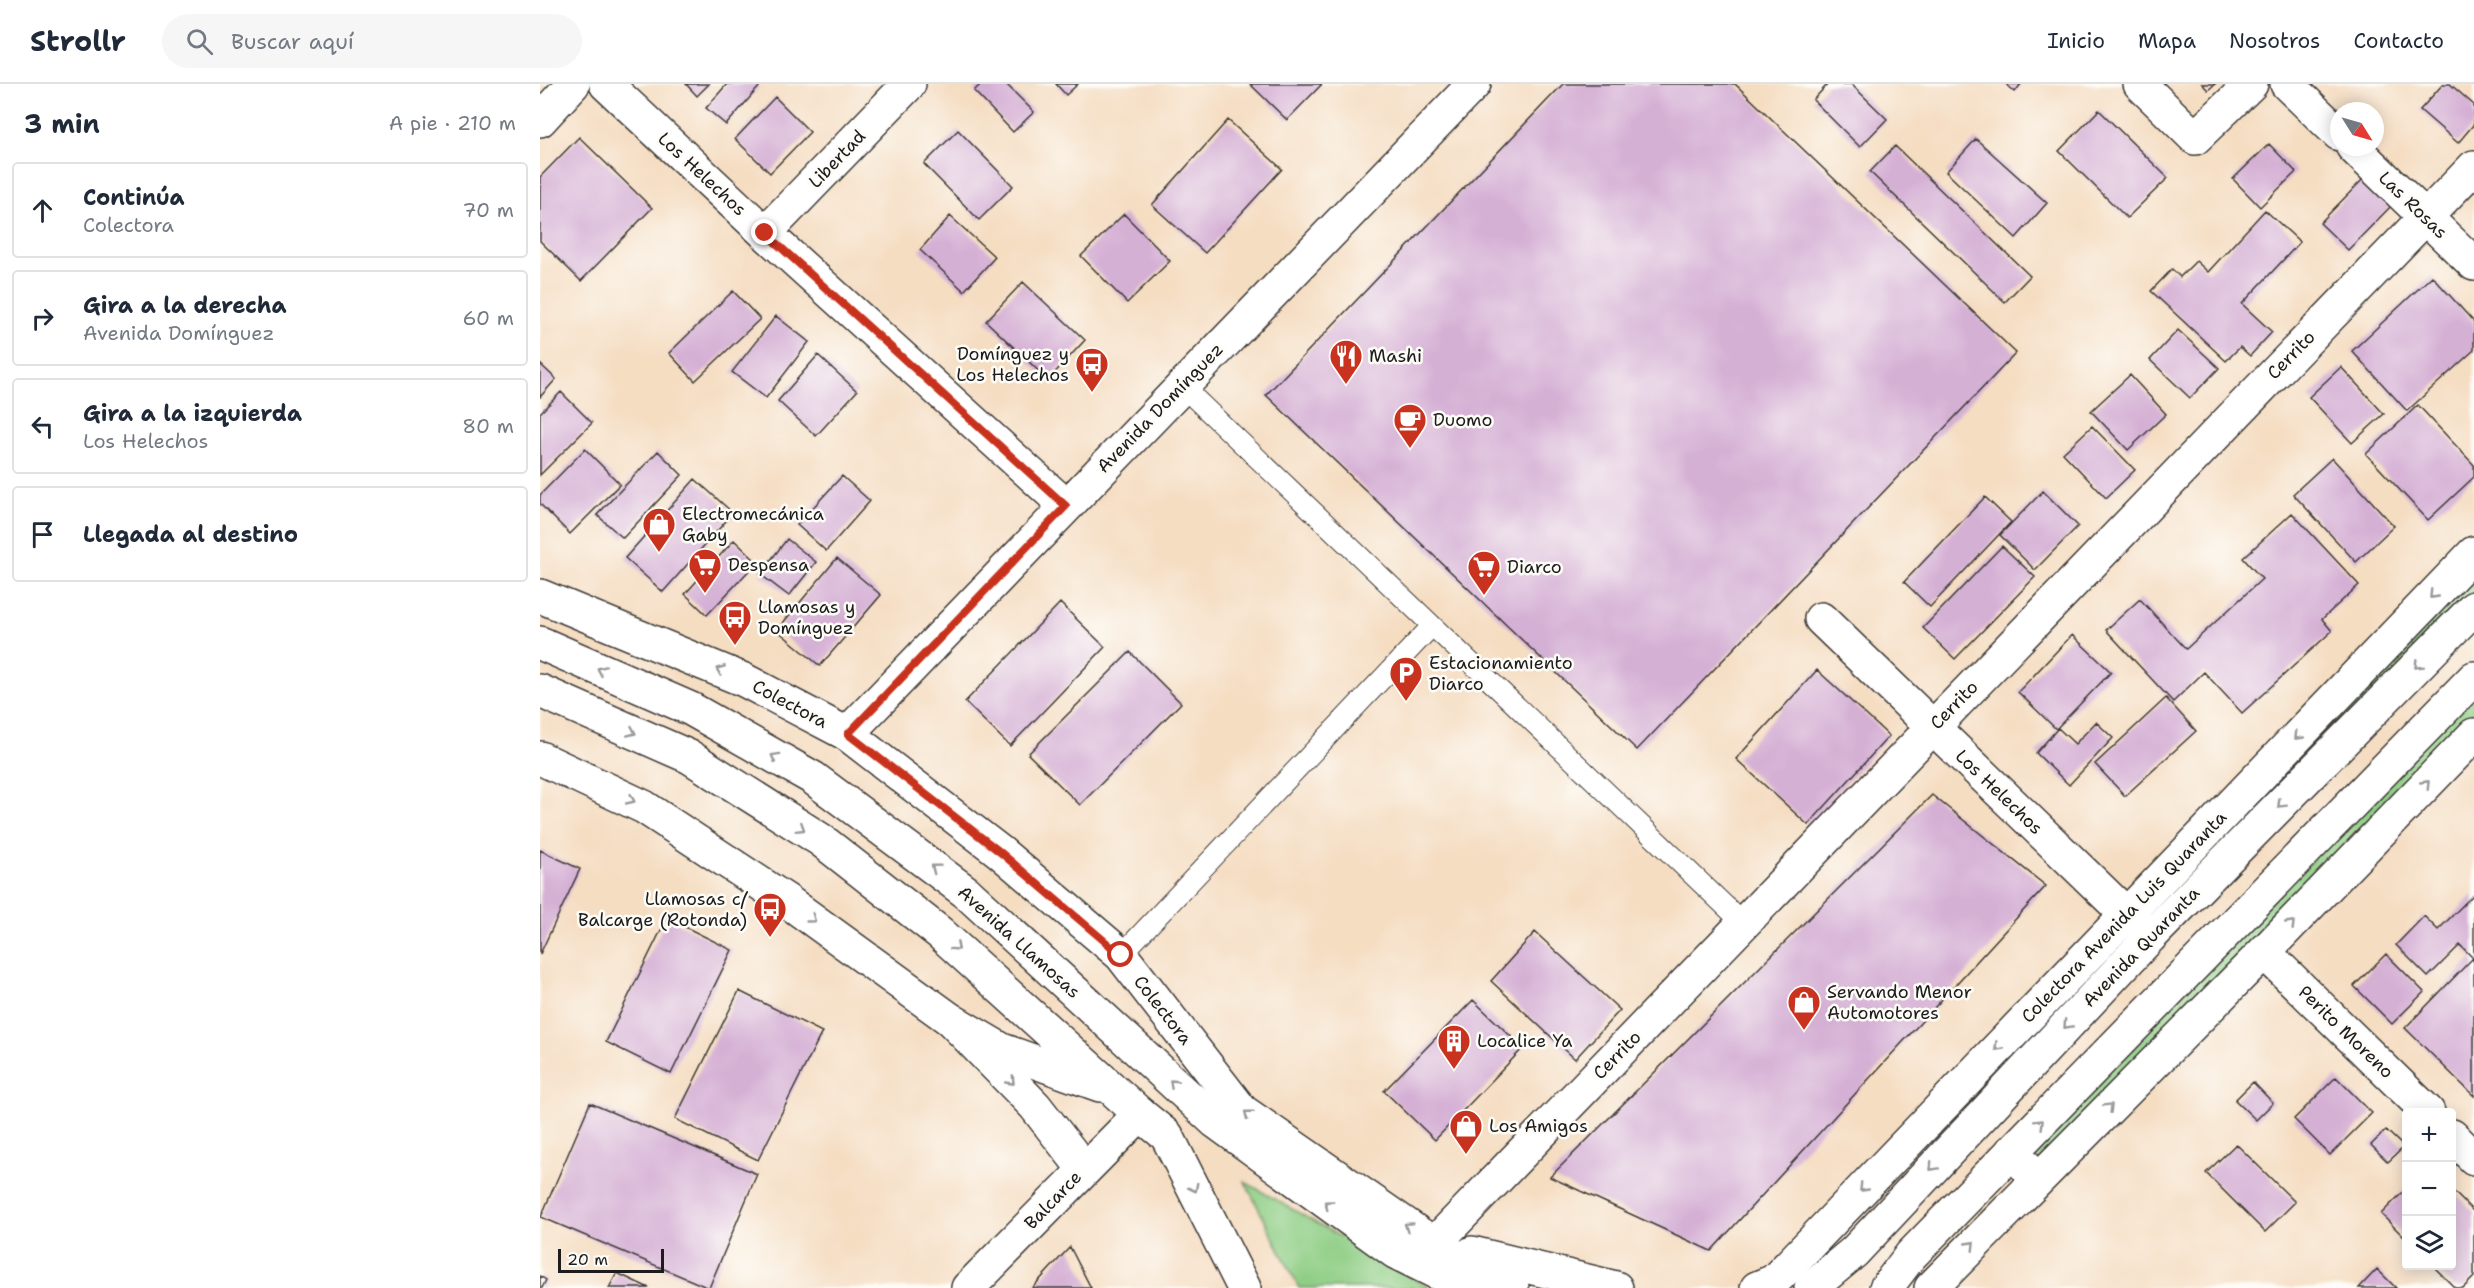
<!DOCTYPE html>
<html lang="es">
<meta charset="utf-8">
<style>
:root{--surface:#fff;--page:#f6f6f7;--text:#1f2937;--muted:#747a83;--line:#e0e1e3}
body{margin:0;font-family:"Shantell Sans",sans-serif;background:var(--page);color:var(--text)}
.controls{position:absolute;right:18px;bottom:18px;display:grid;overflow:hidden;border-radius:6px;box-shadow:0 3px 15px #0003}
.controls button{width:54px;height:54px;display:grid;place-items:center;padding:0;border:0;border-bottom:2px solid var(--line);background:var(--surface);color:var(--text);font:30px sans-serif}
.compass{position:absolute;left:1790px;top:18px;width:54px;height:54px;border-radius:50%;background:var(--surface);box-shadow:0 3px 15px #0003;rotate:127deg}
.scale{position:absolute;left:18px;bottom:15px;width:106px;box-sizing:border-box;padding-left:6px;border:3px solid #1c1c1c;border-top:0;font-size:16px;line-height:21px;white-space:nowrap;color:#1c1c1c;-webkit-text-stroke:4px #fdfcf7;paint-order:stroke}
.stop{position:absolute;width:18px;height:18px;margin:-14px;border:4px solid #c8321e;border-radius:50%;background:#fff}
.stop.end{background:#c8321e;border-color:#fff;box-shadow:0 2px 6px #0008}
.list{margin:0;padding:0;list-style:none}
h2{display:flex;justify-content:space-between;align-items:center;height:78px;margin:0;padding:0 24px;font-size:26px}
h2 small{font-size:20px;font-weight:400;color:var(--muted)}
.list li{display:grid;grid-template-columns:39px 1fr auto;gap:18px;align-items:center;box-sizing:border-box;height:96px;margin:0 12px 12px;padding:0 12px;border:2px solid var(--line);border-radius:6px}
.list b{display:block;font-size:22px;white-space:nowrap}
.list p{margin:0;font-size:20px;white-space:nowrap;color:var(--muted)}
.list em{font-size:20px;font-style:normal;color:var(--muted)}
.icon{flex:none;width:33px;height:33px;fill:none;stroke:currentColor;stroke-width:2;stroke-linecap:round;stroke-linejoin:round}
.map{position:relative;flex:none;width:1934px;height:1204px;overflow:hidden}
header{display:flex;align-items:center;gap:36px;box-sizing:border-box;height:84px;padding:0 30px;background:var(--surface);border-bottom:2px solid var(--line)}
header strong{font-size:28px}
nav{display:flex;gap:33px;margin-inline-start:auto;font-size:21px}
.search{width:420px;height:54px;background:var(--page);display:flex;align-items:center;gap:15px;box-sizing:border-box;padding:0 21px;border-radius:33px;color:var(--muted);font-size:22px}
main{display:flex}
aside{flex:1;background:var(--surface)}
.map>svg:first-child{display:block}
.green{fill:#8fce85;stroke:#567550;stroke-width:1.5}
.building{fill:#d5b0d5}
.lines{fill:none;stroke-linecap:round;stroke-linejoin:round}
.lane-casing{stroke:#3d3935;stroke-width:22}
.street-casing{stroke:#3d3935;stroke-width:36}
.secondary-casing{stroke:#3d3935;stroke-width:36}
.primary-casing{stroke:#3d3935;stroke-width:36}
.highway-casing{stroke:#3d3935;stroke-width:36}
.lane{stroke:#fff;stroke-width:20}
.street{stroke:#fff;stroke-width:33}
.secondary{stroke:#fff;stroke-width:33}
.primary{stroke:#fff;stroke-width:33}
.highway{stroke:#fff;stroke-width:33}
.oneway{stroke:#999}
.route{stroke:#c8321e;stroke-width:8}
.labels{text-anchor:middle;stroke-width:5;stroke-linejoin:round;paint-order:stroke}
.street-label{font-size:18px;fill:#1c1c1c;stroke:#fdfcf7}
.poi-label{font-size:18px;fill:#1c1c1c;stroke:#fdfcf7;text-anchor:start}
</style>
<header>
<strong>Strollr</strong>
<div class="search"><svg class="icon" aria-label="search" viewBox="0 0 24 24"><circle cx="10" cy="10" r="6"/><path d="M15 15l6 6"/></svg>Buscar aquí</div>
<nav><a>Inicio</a><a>Mapa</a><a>Nosotros</a><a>Contacto</a></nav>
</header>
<main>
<aside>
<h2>3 min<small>A pie · 210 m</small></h2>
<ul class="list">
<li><svg class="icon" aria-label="ahead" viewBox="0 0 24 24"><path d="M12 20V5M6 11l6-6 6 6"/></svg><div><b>Continúa</b><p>Colectora</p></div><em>70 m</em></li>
<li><svg class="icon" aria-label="right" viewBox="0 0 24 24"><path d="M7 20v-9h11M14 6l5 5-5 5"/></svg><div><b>Gira a la derecha</b><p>Avenida Domínguez</p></div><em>60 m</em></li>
<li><svg class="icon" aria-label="left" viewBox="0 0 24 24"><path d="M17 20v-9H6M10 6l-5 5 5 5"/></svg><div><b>Gira a la izquierda</b><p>Los Helechos</p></div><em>80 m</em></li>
<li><svg class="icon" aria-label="arrive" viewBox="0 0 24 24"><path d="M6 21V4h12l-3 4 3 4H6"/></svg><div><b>Llegada al destino</b></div></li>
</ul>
</aside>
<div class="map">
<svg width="1934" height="1204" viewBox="0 0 1934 1204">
<rect width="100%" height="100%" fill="#fdfcf7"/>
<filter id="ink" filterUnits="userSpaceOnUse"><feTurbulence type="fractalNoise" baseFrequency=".0167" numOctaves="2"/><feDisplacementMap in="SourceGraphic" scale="12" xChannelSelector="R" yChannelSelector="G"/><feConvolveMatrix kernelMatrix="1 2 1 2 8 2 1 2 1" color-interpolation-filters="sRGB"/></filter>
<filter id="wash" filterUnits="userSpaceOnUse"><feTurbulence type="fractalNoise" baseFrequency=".008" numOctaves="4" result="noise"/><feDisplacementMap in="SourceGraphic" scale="24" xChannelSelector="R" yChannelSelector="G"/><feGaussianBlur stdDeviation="1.35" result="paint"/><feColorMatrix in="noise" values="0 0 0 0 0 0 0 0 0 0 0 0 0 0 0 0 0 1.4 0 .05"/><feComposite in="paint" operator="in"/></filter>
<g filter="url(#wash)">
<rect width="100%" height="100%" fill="#f5ddc2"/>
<path class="green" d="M1934 482V509L1650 800 1637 790Z
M1934 606V635L1498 1077 1487 1065Z
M705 1098 890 1204H759Z"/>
<g id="blocks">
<path class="building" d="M146 0H169L157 12Z
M187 0H216L219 3 186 41 166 24Z
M441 0H466L494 28 473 48 434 7Z
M516 0H538L526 11Z
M710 0H782L747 36Z
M1023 0H1195L1476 269 1097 666 726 311Z
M1288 0H1311L1347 35 1320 63 1273 16Z
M1466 0H1481L1475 8Z
M1662 0H1675L1668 6Z
M1903 0H1910L1934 21V40L1918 59 1880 26Z
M235 13 270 48 230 89 195 55Z
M1559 26 1628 94 1587 134 1519 67Z
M688 36 742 85 665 169 612 121Z
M418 46 473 102 439 136 384 80Z
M39 53 112 124 41 197 0 157V93Z
M1436 55 1507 119 1476 154 1406 88Z
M1729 60 1756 88 1720 123 1693 95Z
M1355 62 1490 192 1465 218 1330 88Z
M1828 90 1856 117 1808 166 1780 139Z
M1725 126 1760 158 1702 220 1732 248 1710 272 1700 263 1686 277 1611 207 1632 185 1640 193 1656 177 1668 188Z
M584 130 630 177 587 219 541 172Z
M410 132 455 173 424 207 380 166Z
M1892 192 1934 238V266L1867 327 1812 267Z
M483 198 545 256 508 296 446 237Z
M193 207 220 235 155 297 129 269Z
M236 232 269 258 226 314 192 288Z
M1638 246 1679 284 1650 314 1610 276Z
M278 271 317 307 276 352 238 317Z
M0 280 16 295 0 313Z
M1801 283 1844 330 1812 359 1769 313Z
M1590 291 1626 330 1588 366 1551 327Z
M21 308 52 339 0 391V329Z
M1878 321 1934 381V393L1888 436 1826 370Z
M1552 342 1595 386 1566 414 1523 369Z
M45 365 80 400 30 450 0 420V411Z
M118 367 142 391 83 454 57 431Z
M1792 374 1854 442 1816 478 1753 410Z
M302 392 330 417 286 467 257 441Z
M155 395 193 429 123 508 85 474Z
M1503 407 1538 442 1495 486 1460 451Z
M1445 413 1471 438 1390 523 1364 498Z
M1752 429 1819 501 1782 535 1792 547 1702 629 1664 588 1633 618 1566 546 1600 515 1646 565 1722 495 1703 474Z
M247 455 276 478 249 512 220 490Z
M194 456 217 478 167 531 145 510Z
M1462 462 1495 493 1415 575 1383 544Z
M297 474 341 511 280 582 237 546Z
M520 519 565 563 470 662 425 618Z
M1532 551 1571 588 1516 645 1478 608Z
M590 568 641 619 540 721 488 670Z
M1277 586 1349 652 1268 741 1196 675Z
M1626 614 1656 647 1585 712 1555 680Z
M1556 638 1573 654 1529 701 1496 669 1518 644 1535 660Z
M1392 711 1506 802 1171 1167 1010 1093Z
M0 766 40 785 0 870Z
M1934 810V875L1920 861 1888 893 1856 861 1884 832 1898 846Z
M127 834 192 866 131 990 66 958Z
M995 848 1080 926 1035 975 951 897Z
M1846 870 1884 908 1852 940 1814 902Z
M1932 875 1934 877V1012L1865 944Z
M199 907 282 948 218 1076 135 1035Z
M933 916 983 964 895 1056 844 1007Z
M1796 993 1832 1029 1790 1071 1754 1035Z
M1713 998 1733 1019 1716 1036 1695 1016Z
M50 1019 217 1090 169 1204 1 1133Z
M1846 1046 1864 1063 1848 1078 1831 1061Z
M1696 1060 1755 1118 1725 1148 1666 1089Z
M1866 1105V1155L1841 1130Z
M1912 1106 1934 1128V1193L1923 1204H1915L1893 1182H1912Z
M530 1163 551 1204H493L494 1202Z
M1837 1185 1856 1204H1819Z
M77 1189 109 1204H69Z
M0 1192 6 1196 2 1204H0Z"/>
</g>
</g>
<g filter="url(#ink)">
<use href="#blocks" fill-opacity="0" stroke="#3d3935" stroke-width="1.5"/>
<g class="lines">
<defs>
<path id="lane" d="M642 302 1204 840
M581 871 892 542"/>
<path id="street" d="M66 0 225 149 526 422
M1600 0 1655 54 1711 0
M1747 0 1799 50
M0 36 33 0
M1813 63 1934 180
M225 149 369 0
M0 512 204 596 307 650 460 768 581 871 702 1027 894 1160 972 1204
M1281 535 1586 830
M0 674 104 723 247 817 411 936 495 1022 544 1085
M1724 868 1888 1028
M1912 1052 1934 1074
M894 1160 1934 83
M932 1169 1076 1204
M428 1204 600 1030
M1217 1204 1234 1197 1934 469
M1391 1204 1724 868 1934 651"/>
<path id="secondary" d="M307 650 934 0"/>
<path id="primary" d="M0 559 151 625 273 694 426 808 676 1038 855 1168 928 1204
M0 607 150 673 281 756 400 849 600 1030 627 1052 704 1204
M411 936 462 966 560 1001"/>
<path id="highway" d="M1586 830 1610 853
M1471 1068 1498 1094
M1271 1204 1314 1168 1610 853 1934 524
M1346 1204 1371 1171 1934 594"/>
</defs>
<use href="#lane" class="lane-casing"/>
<use href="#street" class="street-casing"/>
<use href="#secondary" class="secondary-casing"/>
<use href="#primary" class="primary-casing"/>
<use href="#highway" class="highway-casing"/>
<use href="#lane" class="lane"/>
<use href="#street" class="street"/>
<use href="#secondary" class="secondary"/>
<use href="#primary" class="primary"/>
<use href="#highway" class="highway"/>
</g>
<defs><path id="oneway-chevron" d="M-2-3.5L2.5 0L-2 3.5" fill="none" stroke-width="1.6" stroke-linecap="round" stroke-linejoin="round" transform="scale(1.5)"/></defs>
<g class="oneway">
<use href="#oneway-chevron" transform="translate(1893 511) rotate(134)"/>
<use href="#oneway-chevron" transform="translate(1878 581) rotate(135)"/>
<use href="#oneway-chevron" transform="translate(61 586) rotate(-156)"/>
<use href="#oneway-chevron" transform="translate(180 586) rotate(-158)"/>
<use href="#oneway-chevron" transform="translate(92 648) rotate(24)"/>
<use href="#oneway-chevron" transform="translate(1758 652) rotate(134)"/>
<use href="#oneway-chevron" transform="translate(235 673) rotate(-151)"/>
<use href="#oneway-chevron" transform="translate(1886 700) rotate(-46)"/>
<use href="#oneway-chevron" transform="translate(91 716) rotate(25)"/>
<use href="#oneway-chevron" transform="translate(1741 720) rotate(135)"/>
<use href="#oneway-chevron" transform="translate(261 744) rotate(32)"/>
<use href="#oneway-chevron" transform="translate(395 784) rotate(-143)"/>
<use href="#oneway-chevron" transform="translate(272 835) rotate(36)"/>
<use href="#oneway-chevron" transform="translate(1751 840) rotate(-46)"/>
<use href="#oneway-chevron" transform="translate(416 863) rotate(42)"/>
<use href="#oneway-chevron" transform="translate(1527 941) rotate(133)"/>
<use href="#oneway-chevron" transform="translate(1458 963) rotate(134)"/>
<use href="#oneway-chevron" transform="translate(471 997) rotate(46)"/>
<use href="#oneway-chevron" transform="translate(633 999) rotate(-137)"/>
<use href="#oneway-chevron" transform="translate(1569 1023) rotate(-45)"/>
<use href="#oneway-chevron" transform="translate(708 1030) rotate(-142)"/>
<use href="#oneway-chevron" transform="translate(1500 1039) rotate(-45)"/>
<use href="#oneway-chevron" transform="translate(1393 1083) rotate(133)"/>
<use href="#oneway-chevron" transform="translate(654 1104) rotate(63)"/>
<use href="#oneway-chevron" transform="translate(1323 1104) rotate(134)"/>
<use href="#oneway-chevron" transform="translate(788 1120) rotate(-144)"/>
<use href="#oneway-chevron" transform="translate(868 1142) rotate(-145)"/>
<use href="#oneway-chevron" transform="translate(1431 1161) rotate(-46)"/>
</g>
</g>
<g class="lines" filter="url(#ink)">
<path class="route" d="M225 149 526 422 308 650 460 768 581 871"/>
</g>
<defs>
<symbol id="restaurant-pin" viewBox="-11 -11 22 30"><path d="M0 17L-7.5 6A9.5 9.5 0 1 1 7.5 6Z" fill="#c8321e" stroke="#fdfcf7"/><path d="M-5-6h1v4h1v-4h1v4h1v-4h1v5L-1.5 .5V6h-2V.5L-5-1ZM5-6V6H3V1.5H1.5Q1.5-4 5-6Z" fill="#fff"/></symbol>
<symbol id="bus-pin" viewBox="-11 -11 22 30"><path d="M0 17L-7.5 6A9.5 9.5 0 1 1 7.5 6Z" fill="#c8321e" stroke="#fdfcf7"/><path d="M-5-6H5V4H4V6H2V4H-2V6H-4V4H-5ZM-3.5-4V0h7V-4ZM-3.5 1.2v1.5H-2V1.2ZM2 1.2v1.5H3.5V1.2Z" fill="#fff"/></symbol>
<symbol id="cafe-pin" viewBox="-11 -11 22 30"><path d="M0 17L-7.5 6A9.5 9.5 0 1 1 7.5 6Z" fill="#c8321e" stroke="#fdfcf7"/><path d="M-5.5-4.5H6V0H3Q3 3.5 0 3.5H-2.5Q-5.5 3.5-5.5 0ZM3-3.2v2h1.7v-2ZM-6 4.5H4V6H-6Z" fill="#fff"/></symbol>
<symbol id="shop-pin" viewBox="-11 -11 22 30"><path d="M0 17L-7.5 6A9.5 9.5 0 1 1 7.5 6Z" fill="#c8321e" stroke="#fdfcf7"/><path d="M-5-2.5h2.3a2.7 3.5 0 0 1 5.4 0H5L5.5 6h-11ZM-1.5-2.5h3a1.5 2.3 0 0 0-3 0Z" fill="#fff"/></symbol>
<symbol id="supermarket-pin" viewBox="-11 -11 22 30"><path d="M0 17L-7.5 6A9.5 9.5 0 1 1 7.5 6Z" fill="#c8321e" stroke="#fdfcf7"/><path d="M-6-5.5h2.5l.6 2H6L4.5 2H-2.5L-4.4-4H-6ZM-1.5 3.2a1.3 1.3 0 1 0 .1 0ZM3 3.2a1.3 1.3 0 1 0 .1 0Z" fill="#fff"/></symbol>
<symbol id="parking-pin" viewBox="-11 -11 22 30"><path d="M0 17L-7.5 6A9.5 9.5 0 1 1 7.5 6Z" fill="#c8321e" stroke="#fdfcf7"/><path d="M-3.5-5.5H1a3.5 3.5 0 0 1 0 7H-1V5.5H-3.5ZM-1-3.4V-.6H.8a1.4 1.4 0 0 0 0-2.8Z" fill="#fff"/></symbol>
<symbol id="building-pin" viewBox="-11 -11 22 30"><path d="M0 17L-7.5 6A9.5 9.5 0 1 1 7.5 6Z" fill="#c8321e" stroke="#fdfcf7"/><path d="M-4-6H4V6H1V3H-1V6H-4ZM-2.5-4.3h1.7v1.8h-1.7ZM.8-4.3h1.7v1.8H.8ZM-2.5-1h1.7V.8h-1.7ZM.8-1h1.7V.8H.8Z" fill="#fff"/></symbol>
</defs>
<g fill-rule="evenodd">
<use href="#restaurant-pin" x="787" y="253" width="38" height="52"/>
<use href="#bus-pin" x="533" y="261" width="38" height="52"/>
<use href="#cafe-pin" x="851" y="317" width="38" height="52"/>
<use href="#shop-pin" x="100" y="421" width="38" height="52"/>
<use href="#supermarket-pin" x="146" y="462" width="38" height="52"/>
<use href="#supermarket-pin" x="925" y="464" width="38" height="52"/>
<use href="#bus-pin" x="176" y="514" width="38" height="52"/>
<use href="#parking-pin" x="847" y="570" width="38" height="52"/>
<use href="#bus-pin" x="211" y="806" width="38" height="52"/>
<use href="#shop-pin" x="1245" y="899" width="38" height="52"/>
<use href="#building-pin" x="895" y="938" width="38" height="52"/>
<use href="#shop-pin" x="907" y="1023" width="38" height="52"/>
</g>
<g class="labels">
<g class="street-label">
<text transform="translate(297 75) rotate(-46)" y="6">Libertad</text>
<text transform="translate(162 90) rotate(43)" y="6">Los Helechos</text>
<text transform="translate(1873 121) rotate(44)" y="6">Las Rosas</text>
<text transform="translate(1751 271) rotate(-46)" y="6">Cerrito</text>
<text transform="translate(620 324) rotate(-46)" y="6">Avenida Domínguez</text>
<text transform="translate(250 620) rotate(28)" y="6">Colectora</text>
<text transform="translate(1414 621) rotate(-46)" y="6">Cerrito</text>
<text transform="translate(1459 708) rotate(44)" y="6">Los Helechos</text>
<text transform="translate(1584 833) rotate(-46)" y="6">Colectora Avenida Luis Quaranta</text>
<text transform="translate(479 858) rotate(42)" y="6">Avenida Llamosas</text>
<text transform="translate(1601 863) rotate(-46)" y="6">Avenida Quaranta</text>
<text transform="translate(623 926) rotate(52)" y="6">Colectora</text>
<text transform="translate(1806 948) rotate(44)" y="6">Perito Moreno</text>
<text transform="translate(1077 971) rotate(-46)" y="6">Cerrito</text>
<text transform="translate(513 1116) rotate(-46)" y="6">Balcarce</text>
</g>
<g class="poi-label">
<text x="529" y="276" text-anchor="end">Domínguez y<tspan x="529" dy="21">Los Helechos</tspan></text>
<text x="829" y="278">Mashi</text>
<text x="893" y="342">Duomo</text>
<text x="142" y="436">Electromecánica<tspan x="142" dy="21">Gaby</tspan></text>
<text x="188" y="487">Despensa</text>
<text x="967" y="489">Diarco</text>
<text x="218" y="529">Llamosas y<tspan x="218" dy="21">Domínguez</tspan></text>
<text x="889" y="585">Estacionamiento<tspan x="889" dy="21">Diarco</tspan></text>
<text x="207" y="821" text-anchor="end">Llamosas c/<tspan x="207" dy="21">Balcarge (Rotonda)</tspan></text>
<text x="1287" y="914">Servando Menor<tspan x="1287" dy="21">Automotores</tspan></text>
<text x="937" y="963">Localice Ya</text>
<text x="949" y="1048">Los Amigos</text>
</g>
</g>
</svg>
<div class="controls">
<button>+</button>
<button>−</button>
<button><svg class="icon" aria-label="layers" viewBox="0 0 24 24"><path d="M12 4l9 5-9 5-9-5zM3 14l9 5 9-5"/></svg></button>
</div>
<svg class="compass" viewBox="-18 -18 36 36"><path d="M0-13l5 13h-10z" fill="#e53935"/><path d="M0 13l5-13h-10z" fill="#747a83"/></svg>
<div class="scale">20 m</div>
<div class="stop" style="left:581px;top:871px"></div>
<div class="stop end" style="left:225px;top:149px"></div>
</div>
</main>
